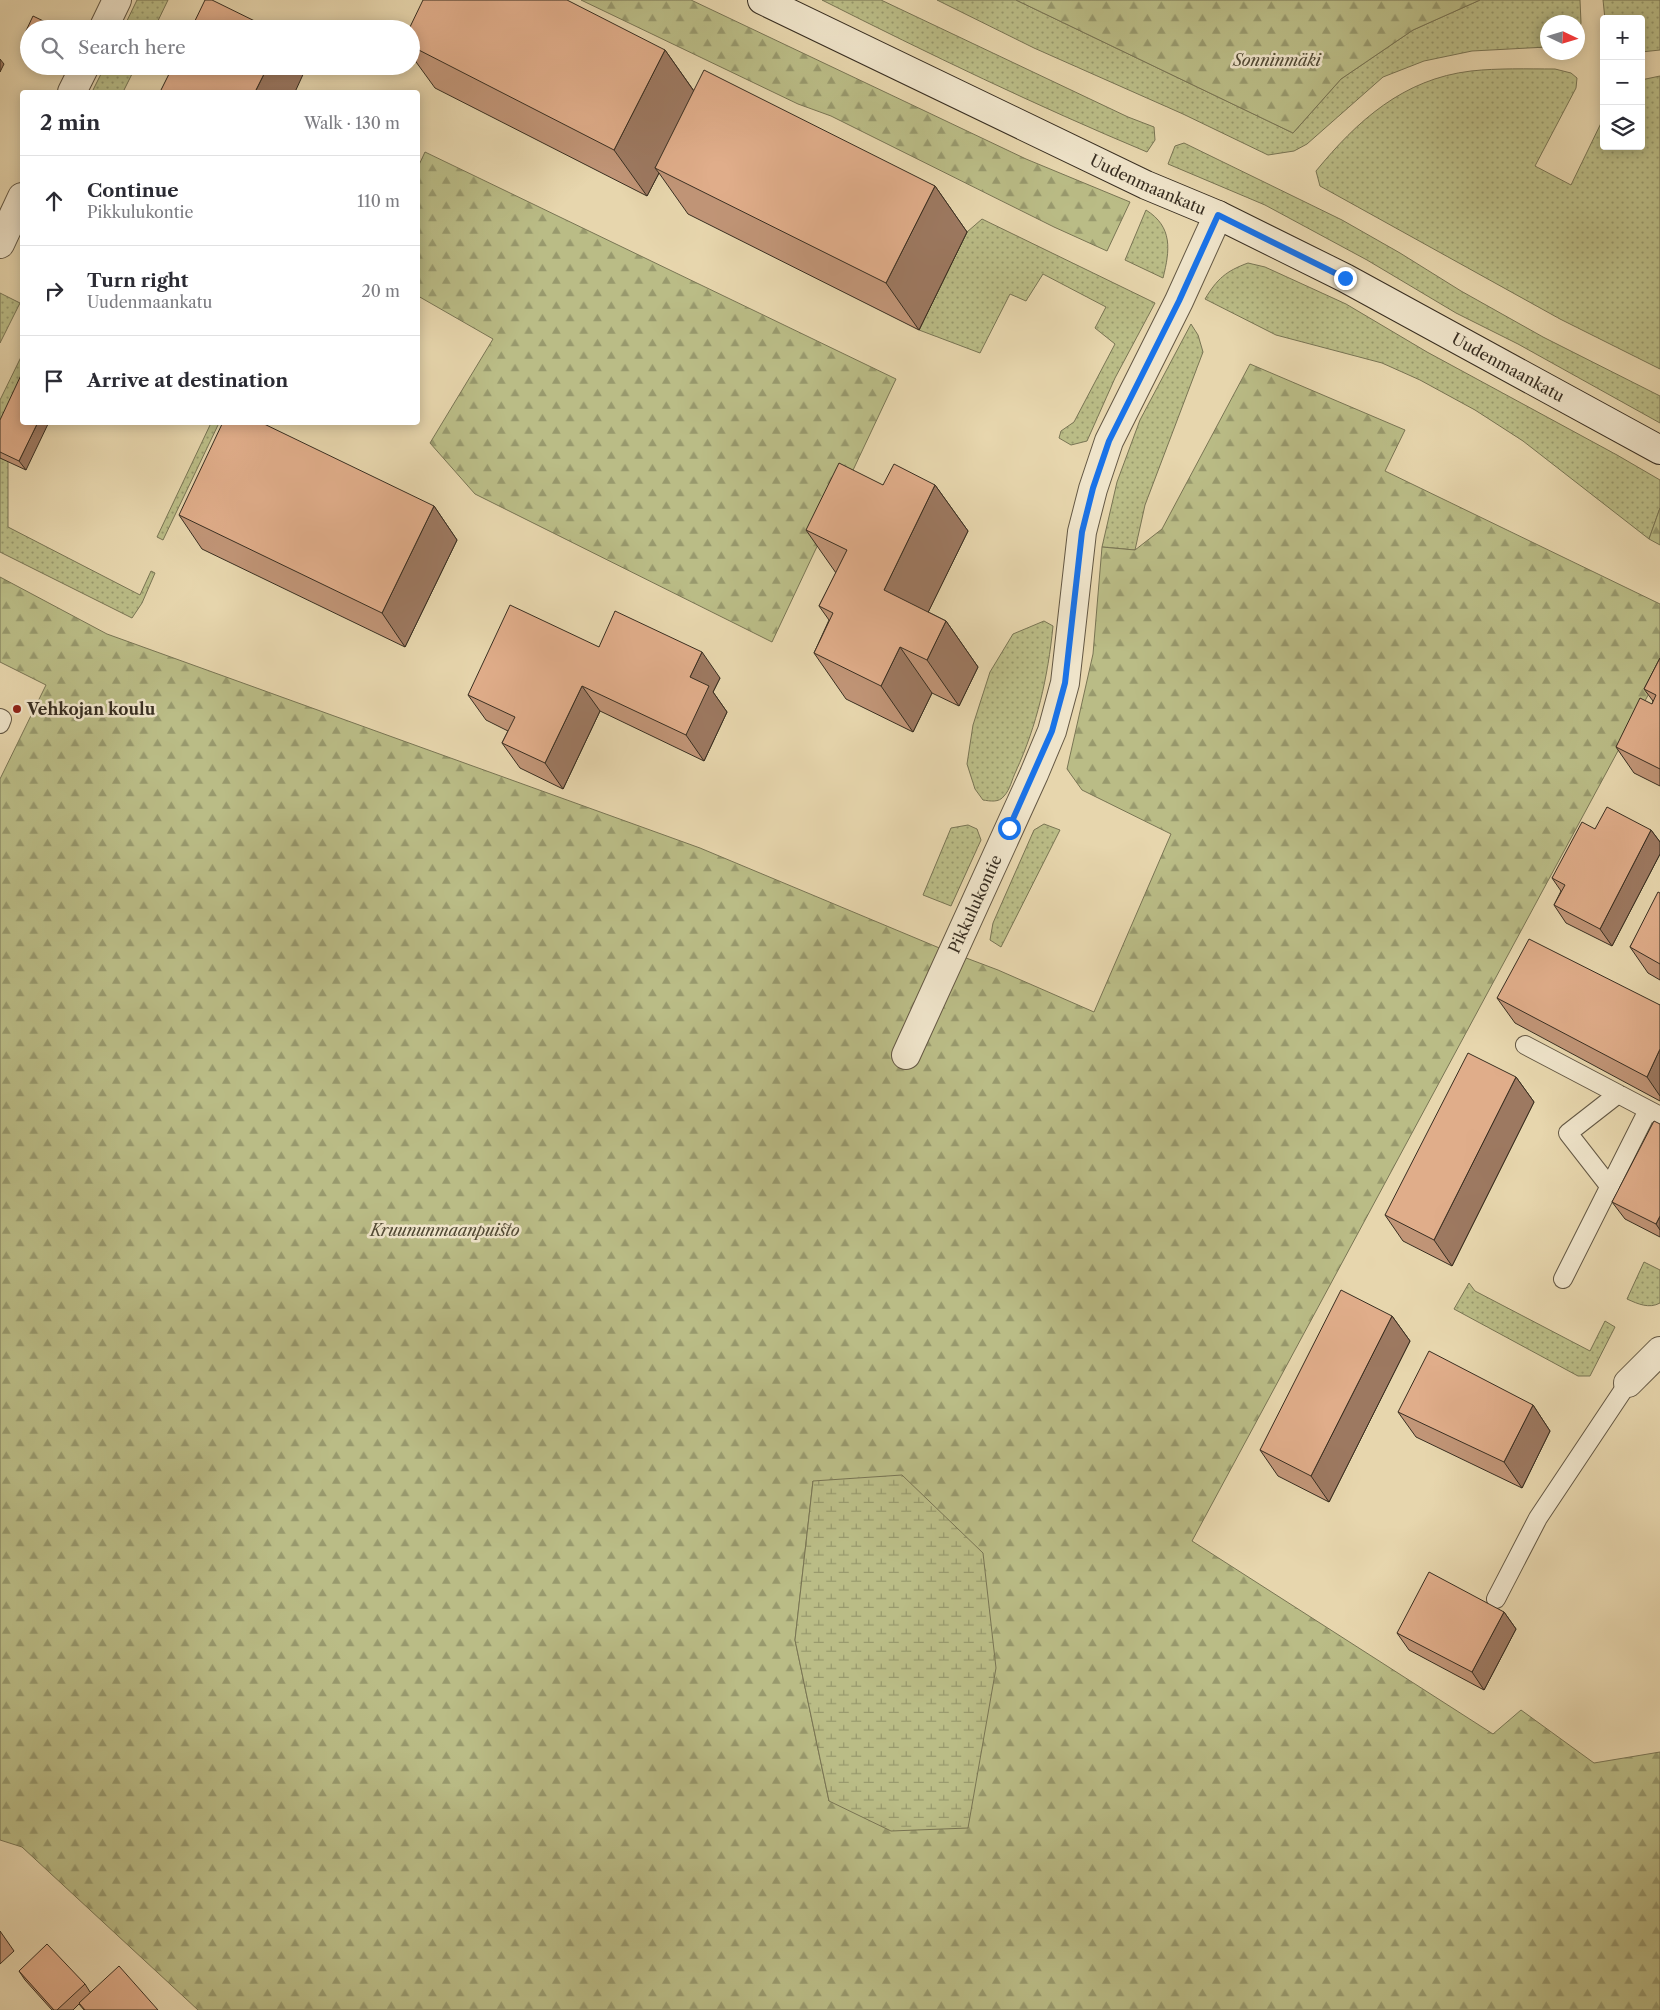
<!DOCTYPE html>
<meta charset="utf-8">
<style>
:root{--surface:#fff;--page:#f2f2f3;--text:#2b2b33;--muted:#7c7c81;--line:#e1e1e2}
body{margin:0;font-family:"Libre Caslon Text",serif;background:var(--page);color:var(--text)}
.controls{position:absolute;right:15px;top:15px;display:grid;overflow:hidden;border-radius:5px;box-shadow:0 2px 12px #0003}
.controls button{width:45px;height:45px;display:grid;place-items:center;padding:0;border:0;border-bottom:1px solid var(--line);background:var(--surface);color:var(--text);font:25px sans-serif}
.compass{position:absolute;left:1540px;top:15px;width:45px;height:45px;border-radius:50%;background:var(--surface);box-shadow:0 2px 12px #0003;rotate:94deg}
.stop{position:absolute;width:15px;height:15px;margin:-11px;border:4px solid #1a73e8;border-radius:50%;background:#fff}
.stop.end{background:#1a73e8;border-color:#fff;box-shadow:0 1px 5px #0008}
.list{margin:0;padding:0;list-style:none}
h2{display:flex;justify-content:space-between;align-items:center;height:65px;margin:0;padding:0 20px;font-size:21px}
h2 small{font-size:16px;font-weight:400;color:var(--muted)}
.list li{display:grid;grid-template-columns:32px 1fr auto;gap:15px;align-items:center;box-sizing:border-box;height:90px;padding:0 20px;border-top:1px solid var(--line)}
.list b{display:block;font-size:19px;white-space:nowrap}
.list p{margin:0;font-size:16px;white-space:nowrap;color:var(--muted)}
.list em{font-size:16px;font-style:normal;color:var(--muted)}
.icon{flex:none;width:28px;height:28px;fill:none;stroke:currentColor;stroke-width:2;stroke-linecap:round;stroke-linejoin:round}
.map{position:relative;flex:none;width:1660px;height:2010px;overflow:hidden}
.search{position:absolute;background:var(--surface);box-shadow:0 2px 12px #0003;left:20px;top:20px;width:400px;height:55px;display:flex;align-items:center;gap:12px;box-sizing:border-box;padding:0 18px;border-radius:28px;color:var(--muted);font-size:19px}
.panel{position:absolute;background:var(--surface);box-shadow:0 2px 12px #0003;left:20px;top:90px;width:400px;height:335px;border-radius:5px}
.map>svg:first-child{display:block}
.grass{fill:url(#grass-dots);stroke:#797554}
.forest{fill:url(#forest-firs);stroke:#797554;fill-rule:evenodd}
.wetland{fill:url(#wetland-marsh);stroke:#797554}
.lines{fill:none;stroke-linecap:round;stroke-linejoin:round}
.lane-casing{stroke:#645844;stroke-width:20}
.street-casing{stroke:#645844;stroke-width:30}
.secondary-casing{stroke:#382e21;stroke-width:30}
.lane{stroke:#efe4ca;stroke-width:18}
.street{stroke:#efe4ca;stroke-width:28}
.secondary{stroke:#efe4ca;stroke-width:28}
.wall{fill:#c19577;stroke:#382e21}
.shaded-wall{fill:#9d7961;stroke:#382e21}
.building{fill:#e0ad8a;stroke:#382e21}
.route{stroke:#1a73e8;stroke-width:6}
.poi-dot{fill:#8f2418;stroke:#efe4ca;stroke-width:2}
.labels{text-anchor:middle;stroke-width:5;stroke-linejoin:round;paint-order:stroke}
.park-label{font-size:16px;font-style:italic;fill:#524a35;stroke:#efe4ca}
.street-label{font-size:16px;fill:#382e21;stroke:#efe4ca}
.poi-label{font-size:16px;font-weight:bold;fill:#382e21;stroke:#efe4ca;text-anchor:start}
</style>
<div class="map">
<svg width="1660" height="2010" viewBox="0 0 1660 2010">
<defs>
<pattern id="grass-dots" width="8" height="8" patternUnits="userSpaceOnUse" patternTransform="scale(1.25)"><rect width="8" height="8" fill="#babc86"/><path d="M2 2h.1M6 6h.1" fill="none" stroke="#98996d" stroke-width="1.8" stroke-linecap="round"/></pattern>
<pattern id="forest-firs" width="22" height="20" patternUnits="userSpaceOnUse" patternTransform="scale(1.25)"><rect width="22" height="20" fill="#babc86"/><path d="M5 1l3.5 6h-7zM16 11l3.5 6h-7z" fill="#98996d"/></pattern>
<pattern id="wetland-marsh" width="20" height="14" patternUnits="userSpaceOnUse" patternTransform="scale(1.25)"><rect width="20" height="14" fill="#babc86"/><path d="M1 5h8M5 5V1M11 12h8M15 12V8" fill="none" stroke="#98996d"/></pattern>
</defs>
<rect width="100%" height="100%" fill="#e7d6ad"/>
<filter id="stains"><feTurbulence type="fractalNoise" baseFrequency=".004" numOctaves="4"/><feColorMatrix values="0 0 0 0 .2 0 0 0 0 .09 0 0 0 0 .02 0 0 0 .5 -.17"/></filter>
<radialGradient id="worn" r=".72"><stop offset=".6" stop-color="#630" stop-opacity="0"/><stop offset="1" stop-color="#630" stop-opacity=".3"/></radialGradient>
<path class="grass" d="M137 0H168L154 29H123Z
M822 0H881L1128 117 1154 127 1155 140 1147 152C1037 106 929 54 822 0Z
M937 0H1016L1293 133 1341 79 1413 30 1480 0H1580L1581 23 1578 35V22H1548L1547 47 1472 51 1424 61 1383 77 1307 144 1294 151 1268 155 1183 114 1034 48Z
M1603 0H1660V50L1641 52V19H1605Z
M105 66H136L123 92H92Z
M1555 69 1571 73 1577 78 1576 88 1535 166 1571 185 1604 117V146H1641V80L1660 76V369L1560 319 1320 186 1316 171C1357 121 1403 79 1471 71 1498 68 1527 69 1555 69Z
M1184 143 1342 220 1400 253 1461 291 1543 337 1660 396V423L1518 344 1456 313 1367 260 1265 205 1168 164 1175 146Z
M1146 210C1173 227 1170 250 1163 278L1125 260Z
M982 219 1155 303 1115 378 1087 441 1071 445 1059 438 1061 431 1074 422 1115 344 1095 328 1106 307 1043 274 1026 301 1010 294 980 353 919 330 967 232Z
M1248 263 1265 267 1346 304 1427 352 1617 455 1660 480V508L1649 539 1523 441 1475 410 1420 380 1382 363 1276 335 1205 299C1217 279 1226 271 1248 263Z
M0 293 20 303 0 343Z
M1191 324 1198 335 1203 352 1145 505 1135 550 1102 547 1117 482 1140 420Z
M22 355V395L0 442V400Z
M211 423H219L163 540 157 537Z
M0 458 8 461V527L140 595 151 571 155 573 142 603 132 618 0 552Z
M1044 621 1053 626C1048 677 1037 725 1016 771 1012 779 1010 790 1004 796 999 803 990 801 983 800L975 789 967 764 973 725 990 672 1013 634Z
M1044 824 1060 830 1001 947 990 940 993 923 1034 830Z
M968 825 977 829 981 840 951 906 923 895 951 828Z
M1644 1262 1660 1270V1303C1649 1309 1638 1304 1627 1299Z
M1469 1283 1475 1291 1590 1351 1605 1321 1615 1327 1590 1376H1578L1454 1309Z"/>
<path class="forest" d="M581 0H691L1026 159 1130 202 1107 251 1054 227 831 116 798 104Z
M1016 0H1480L1413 30 1341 79 1293 133Z
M425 152 896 379 772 642 475 494 430 443 493 339 418 296V167Z
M1250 364 1405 430 1385 471 1660 604V673L1192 1541 1493 1734 1521 1710 1594 1763 1660 1752V2010H198L22 1847 0 1840V779L46 685 0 662V577L107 634 700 848 937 947 998 970 1094 1012 1171 834 1082 790 1067 769 1093 654 1102 547 1135 550 1162 529ZM813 1481 829 1801 795 1640Z
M1660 508V545L1649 539Z"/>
<path class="wetland" d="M902 1475 983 1553 996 1668 968 1828 891 1831 829 1801 795 1640 813 1481Z"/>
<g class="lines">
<defs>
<path id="lane" d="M0 718 2 719 0 724
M1525 1045 1660 1116
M1610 1187 1568 1133 1618 1094
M1563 1279 1648 1110
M1496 1599 1538 1518 1628 1383"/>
<g id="street">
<path d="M103 29 117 0"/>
<path d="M72 92 85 66"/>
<path d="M0 244 22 197"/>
<path id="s1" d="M906 1055 1034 774 1052 731 1065 683 1082 532 1093 489 1109 441 1179 301 1218 215"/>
<path d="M1628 1383 1660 1351"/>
</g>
<g id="secondary">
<path id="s2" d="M762 0 1146 185 1218 215 1345 278 1660 450"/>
</g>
</defs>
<use href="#lane" class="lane-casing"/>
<use href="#street" class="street-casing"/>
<use href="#secondary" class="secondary-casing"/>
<use href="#lane" class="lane"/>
<use href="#street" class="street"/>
<use href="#secondary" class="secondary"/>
</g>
<path class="wall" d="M411 29 665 50 694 91 935 186 967 232 919 330 688 214 659 173 647 196 435 88 411 55Z
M0 420 26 470 0 458Z
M883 485H935L968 531 928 612 946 621 978 667 959 706 932 693 913 732 846 699 814 653 829 620 819 606 836 573 806 530Z
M434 506 457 540 405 647 202 549 179 515Z
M599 647 720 678 713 692 727 712 704 761 600 711 563 789 520 768 502 743 508 731 486 720 468 695Z
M1660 658V786L1634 773 1616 747 1652 704 1653 701 1644 689Z
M1595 829 1651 830 1660 842V854L1612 946 1566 923 1554 905 1561 891 1552 878Z
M1660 893V980L1648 973 1630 947Z
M1497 998 1660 1005V1101L1515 1023Z
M1516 1077 1534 1102 1452 1266 1403 1241 1385 1215Z
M1660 1124V1237L1625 1219 1612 1202Z
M1392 1316 1410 1341 1329 1502 1278 1476 1260 1450Z
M1533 1405 1550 1431 1522 1488 1416 1437 1398 1412Z
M1504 1612 1516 1629 1484 1690 1409 1650 1397 1633Z
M0 1931 14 1951 0 1964Z
M19 1971 85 1984 90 1992 158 2010H84L79 2004 73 2010H52L25 1980Z"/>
<path class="shaded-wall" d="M665 50 698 97 655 168 659 173 647 196 614 150Z
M0 59 4 64 0 72Z
M268 66H305L306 68 295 92H255Z
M935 186 967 232 919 330 886 283Z
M38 422H49L26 470 19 461Z
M935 485 968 531 916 637 884 590Z
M434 506 457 540 405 647 382 613Z
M946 621 978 667 959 706 927 660Z
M900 647 932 693 913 732 881 686Z
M702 652 720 678 713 692 727 712 704 761 686 735 690 677Z
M582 686 600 711 563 789 545 763Z
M1651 830 1660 842V854L1612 946 1600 929Z
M1660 1049V1096L1647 1077Z
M1516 1077 1534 1102 1452 1266 1434 1240Z
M1660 1216V1230L1656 1224Z
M1392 1316 1410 1341 1329 1502 1311 1476Z
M1533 1405 1550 1431 1522 1488 1504 1462Z
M1504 1612 1516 1629 1484 1690 1472 1672Z"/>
<path class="building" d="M205 0H212L271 29H191Z
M423 0H567L665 50 614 150 411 46V29H409Z
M33 16 60 29H29V35L25 33Z
M173 66H268L255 92H160Z
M704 70 935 186 886 283 655 168Z
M22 373V422H38L19 461 0 452V420Z
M223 422H260L434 506 382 613 179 515Z
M839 463 883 485 894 464 935 485 884 590 946 621 927 660 900 647 881 686 814 653 833 613 819 606 847 550 806 530Z
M510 605 599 647 615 611 702 652 690 677 709 686 686 735 582 686 545 763 502 743 515 717 468 695Z
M1660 658V769L1616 747 1640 698 1652 704 1656 695 1644 689Z
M1607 807 1651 830 1600 929 1554 905 1565 885 1552 878 1582 822 1595 829Z
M1658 892 1660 893V964L1630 947Z
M1529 939 1660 1005V1049L1647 1077 1497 998Z
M1468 1053 1516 1077 1434 1240 1385 1215Z
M1654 1121 1660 1124V1216L1656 1224 1612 1202Z
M1341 1290 1392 1316 1311 1476 1260 1450Z
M1429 1351 1533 1405 1504 1462 1398 1412Z
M1429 1572 1504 1612 1472 1672 1397 1633Z
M47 1944 85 1984 57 2010H54L19 1971Z
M119 1966 158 2010H85L79 2003Z"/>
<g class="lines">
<path class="route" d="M1009 828 1052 731 1065 683 1082 532 1093 488 1109 441 1179 301 1218 215 1345 278"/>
</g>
<circle class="poi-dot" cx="17" cy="709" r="5"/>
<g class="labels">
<g class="park-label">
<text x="1277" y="66">Sonninmäki</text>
<text x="445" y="1236">Kruununmaanpuisto</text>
</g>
<g class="street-label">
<text dy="6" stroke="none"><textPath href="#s2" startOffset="428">Uudenmaankatu</textPath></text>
<text dy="6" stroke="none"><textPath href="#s2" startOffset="832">Uudenmaankatu</textPath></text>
<text dy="6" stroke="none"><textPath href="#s1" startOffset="166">Pikkulukontie</textPath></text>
</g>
<g class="poi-label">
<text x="27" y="715">Vehkojan koulu</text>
</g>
</g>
<rect width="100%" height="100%" filter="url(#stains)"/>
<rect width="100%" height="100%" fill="url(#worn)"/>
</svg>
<div class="controls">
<button>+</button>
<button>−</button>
<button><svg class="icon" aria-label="layers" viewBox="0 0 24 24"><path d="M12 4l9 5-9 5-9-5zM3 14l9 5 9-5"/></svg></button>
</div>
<svg class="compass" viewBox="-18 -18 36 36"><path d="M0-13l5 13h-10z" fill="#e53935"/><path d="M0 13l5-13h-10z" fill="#7c7c81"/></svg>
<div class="stop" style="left:1009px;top:828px"></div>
<div class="stop end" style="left:1345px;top:278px"></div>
<div class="search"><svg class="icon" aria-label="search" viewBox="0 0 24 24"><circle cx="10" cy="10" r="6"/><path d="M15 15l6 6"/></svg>Search here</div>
<section class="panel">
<h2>2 min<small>Walk · 130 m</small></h2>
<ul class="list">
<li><svg class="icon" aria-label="ahead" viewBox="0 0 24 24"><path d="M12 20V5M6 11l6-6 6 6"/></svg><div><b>Continue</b><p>Pikkulukontie</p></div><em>110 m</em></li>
<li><svg class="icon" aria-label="right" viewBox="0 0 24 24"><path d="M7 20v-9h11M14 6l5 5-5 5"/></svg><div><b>Turn right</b><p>Uudenmaankatu</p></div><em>20 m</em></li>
<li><svg class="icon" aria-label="arrive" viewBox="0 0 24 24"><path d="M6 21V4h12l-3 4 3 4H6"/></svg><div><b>Arrive at destination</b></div></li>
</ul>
</section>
</div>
